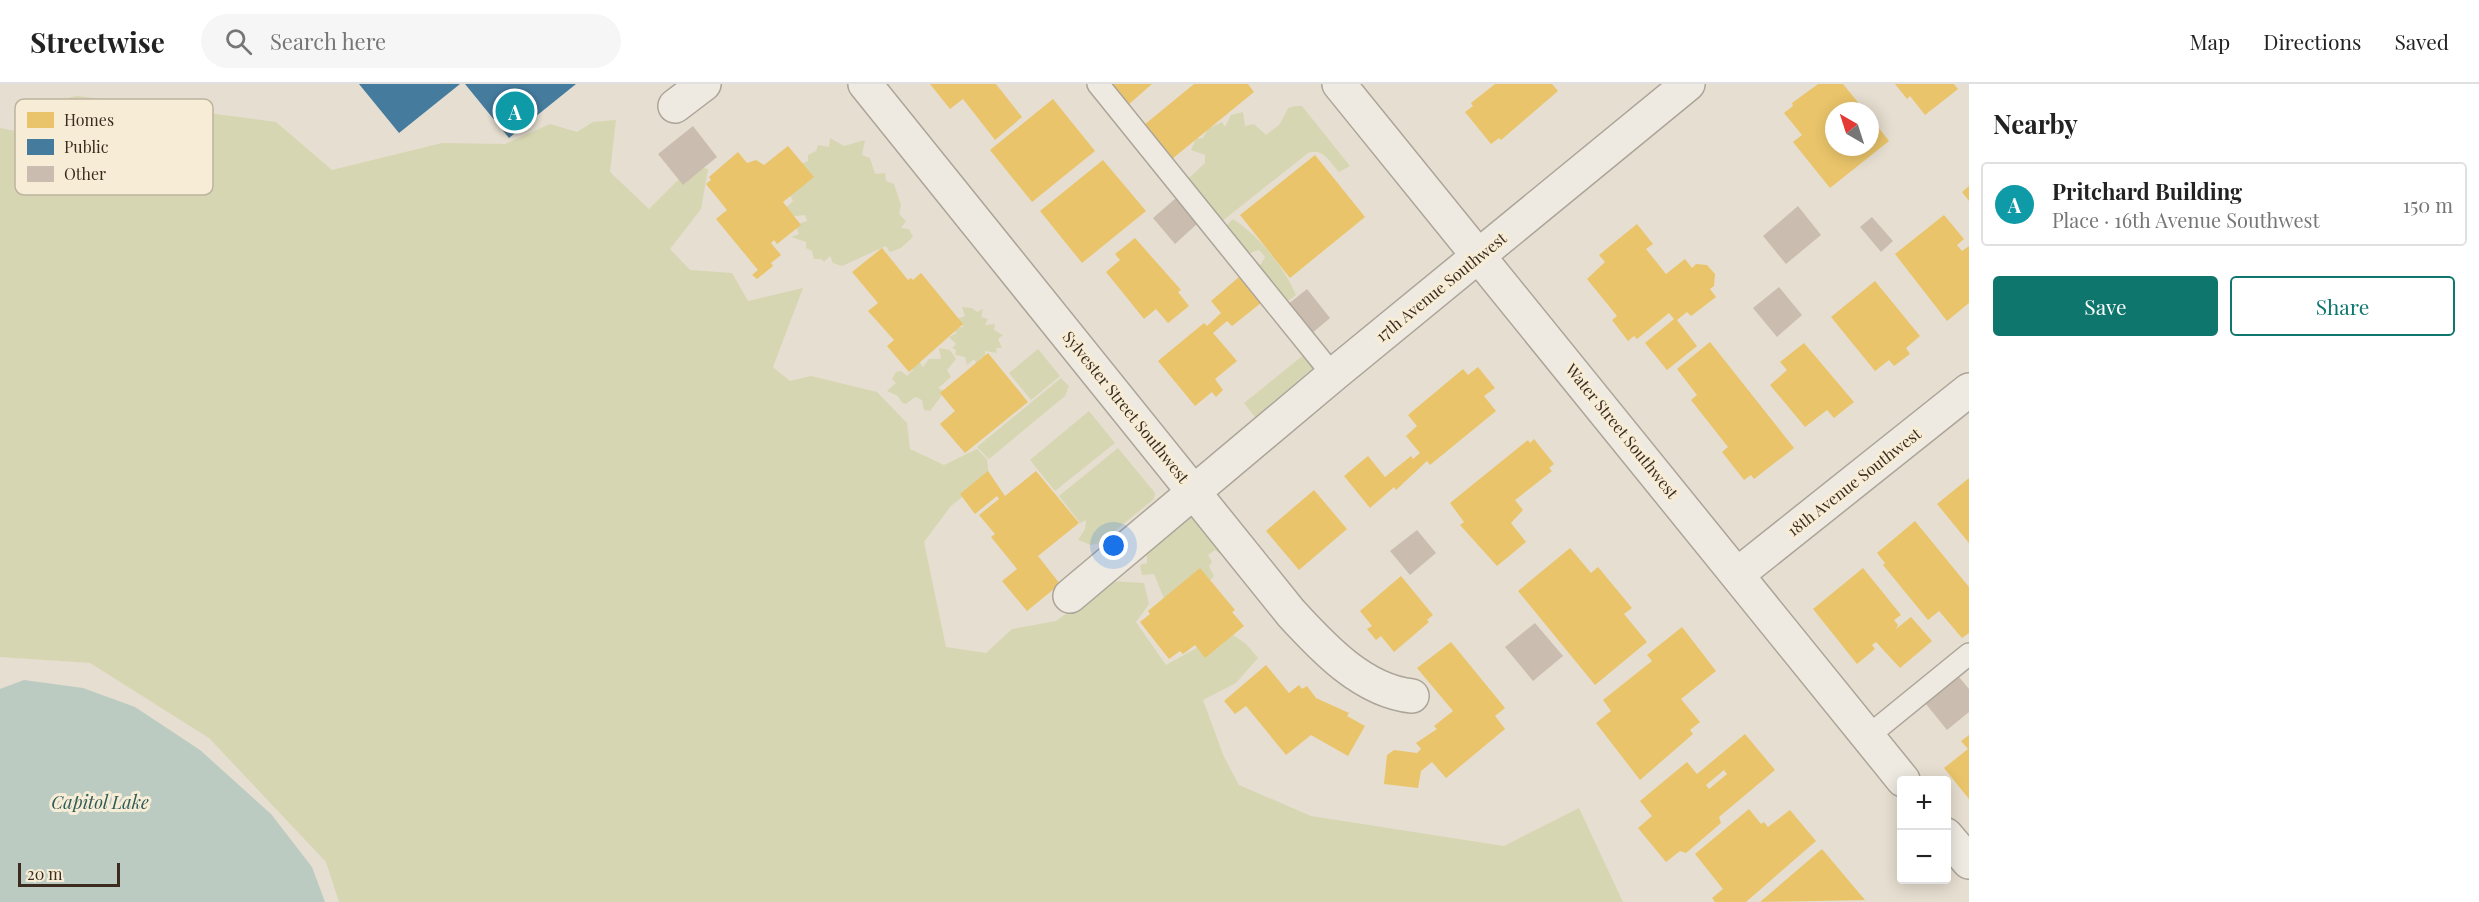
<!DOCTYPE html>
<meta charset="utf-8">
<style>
:root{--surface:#fff;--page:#f6f6f6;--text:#222;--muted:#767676;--line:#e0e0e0;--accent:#0f766e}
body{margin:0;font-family:"Playfair Display",serif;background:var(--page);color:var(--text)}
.controls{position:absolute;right:18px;bottom:18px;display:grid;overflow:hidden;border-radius:6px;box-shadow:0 3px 15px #0003}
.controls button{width:54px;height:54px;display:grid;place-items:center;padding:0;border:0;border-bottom:2px solid var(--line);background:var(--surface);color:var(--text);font:30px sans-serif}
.compass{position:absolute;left:1825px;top:18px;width:54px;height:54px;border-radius:50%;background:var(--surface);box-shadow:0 3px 15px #0003;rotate:321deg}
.scale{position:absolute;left:18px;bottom:15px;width:102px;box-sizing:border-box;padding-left:6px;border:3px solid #3c2c1f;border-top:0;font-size:16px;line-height:21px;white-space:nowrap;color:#3c2c1f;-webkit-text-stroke:4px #f7edd6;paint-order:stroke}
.you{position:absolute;left:1114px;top:462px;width:21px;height:21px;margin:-15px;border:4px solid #fff;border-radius:50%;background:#1a73e8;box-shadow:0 0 0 9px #1a73e833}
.badge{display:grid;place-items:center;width:39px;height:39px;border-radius:50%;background:var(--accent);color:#fff;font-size:20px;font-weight:700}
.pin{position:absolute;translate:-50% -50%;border:3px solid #fff;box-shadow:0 2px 6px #0006}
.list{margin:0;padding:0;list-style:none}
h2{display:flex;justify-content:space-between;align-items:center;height:78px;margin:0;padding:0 24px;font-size:26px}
h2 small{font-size:20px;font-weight:400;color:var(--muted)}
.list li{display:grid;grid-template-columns:39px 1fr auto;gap:18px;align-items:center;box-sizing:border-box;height:84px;margin:0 12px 12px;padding:0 12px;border:2px solid var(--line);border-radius:6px}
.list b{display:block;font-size:22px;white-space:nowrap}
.list p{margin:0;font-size:20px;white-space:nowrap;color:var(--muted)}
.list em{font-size:20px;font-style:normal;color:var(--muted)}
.actions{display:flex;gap:12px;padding:18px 24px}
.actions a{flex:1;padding:14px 0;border:2px solid var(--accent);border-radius:6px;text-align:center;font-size:21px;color:var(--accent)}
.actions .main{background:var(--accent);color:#fff}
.icon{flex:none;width:33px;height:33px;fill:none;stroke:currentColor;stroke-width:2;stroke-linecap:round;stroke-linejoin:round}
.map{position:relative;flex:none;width:1969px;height:818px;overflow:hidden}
header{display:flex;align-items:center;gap:36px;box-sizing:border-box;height:84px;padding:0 30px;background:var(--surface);border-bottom:2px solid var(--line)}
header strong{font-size:28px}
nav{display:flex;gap:33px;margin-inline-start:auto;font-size:21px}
.search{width:420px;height:54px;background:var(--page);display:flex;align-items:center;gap:15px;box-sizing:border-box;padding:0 21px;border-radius:33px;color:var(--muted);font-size:22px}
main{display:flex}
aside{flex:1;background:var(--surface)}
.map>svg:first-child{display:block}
.green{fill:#d7d6b2}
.water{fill:#bbcbc1}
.homes{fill:#e9c46a;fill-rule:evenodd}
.public{fill:#457b9d}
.building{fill:#cabdb0}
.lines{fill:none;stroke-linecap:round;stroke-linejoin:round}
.service-casing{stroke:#aca498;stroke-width:24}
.minor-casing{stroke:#aca498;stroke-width:36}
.service{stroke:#eeeae1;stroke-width:21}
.minor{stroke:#eeeae1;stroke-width:33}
.labels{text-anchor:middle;stroke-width:6;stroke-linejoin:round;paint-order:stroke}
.street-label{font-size:16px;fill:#3c2c1f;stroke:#f7edd6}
.water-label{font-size:18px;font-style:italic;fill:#2e5c58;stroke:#f7edd6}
.key{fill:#f7edd6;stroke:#bfb39f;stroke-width:1.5}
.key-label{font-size:16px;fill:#3c2c1f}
</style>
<header>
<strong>Streetwise</strong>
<div class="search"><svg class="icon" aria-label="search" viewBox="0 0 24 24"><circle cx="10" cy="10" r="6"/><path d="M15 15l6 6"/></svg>Search here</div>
<nav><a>Map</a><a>Directions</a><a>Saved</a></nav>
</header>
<main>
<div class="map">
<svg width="1969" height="818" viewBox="0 0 1969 818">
<rect width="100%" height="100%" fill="#e6ded0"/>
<path class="green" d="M78 12 276 38 332 86 442 59 505 60 550 40 577 48 593 38 616 36 610 88 649 125 693 81 708 85 701 125 670 165 690 186 732 189 748 217 803 204 773 283 790 297 811 292 877 308 907 339 910 365 944 381 977 365 987 375 989 392 951 422 924 458 946 563 986 569 1012 545 1056 537 1110 497 1144 499 1149 520 1136 538 1166 581 1227 547 1246 560 1258 574 1236 599 1203 616 1224 673 1239 701 1311 732 1504 762 1579 724 1623 818H339L326 778 209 654 90 579 0 573V44L26 49C40 33 56 14 78 12Z
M1295 22H1302L1350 82 1339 88C1330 78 1323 63 1308 69L1221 138 1187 96 1205 79V71L1191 66 1196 55 1203 54 1208 45 1222 38 1225 43 1231 31 1243 28 1245 42 1254 40 1266 51 1280 40 1288 24Z
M830 54 844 62 865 56 862 71 870 74 875 90 885 89 886 97 894 100 901 121 899 130 906 137 901 144 909 145 913 153 901 164 890 168 886 162 842 182 833 179 830 172 824 178 821 175H814L812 167 806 164V158L791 153 799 150 795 141 807 137 805 131 786 133 783 126 793 117 788 106 795 83 808 77V71L816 67 818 61 829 63Z
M1233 135C1259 152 1284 183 1296 211L1286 219 1256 181 1261 180 1265 173 1259 166 1247 170 1225 143Z
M962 223 972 224 977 228 983 225 981 233 988 235 985 241 995 240 994 246 1003 251 998 255 1002 264H996L997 269 985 267V277L981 273 979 284 974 275 967 281 965 273 955 271 956 266 952 264 956 260 949 253 957 249 952 244 964 243 954 236 965 232Z
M939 264 950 266 956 275 947 286 951 293 938 304 945 307 930 327 924 326 922 316 915 313 906 320 902 319 898 312 887 307 896 299 892 295 896 288 901 287 907 292 913 286 909 284 915 272 923 283 929 275H941Z
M1038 265 1060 292 1031 316 1009 289Z
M1306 269 1314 283 1255 333 1244 319Z
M1061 294 1069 302 1065 312 989 375 977 363Z
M1089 327 1115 359 1055 407 1030 376Z
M1118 364 1155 409 1154 415 1100 459 1091 461 1078 456 1085 445 1086 436 1080 439 1059 412Z
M1193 419 1229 476 1215 466 1208 471 1212 478 1209 482 1214 492 1207 500 1165 517 1154 490 1142 491 1140 481 1147 479V472L1140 466Z"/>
<path class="water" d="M24 596 83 604 135 623 200 666 271 730 312 783 325 818H0V605Z"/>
<path class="homes" d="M930 0H996L1022 33 995 56 963 15 950 25Z
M1110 0H1152L1128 21Z
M1194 0H1248L1254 8 1172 75 1144 41Z
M1495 0H1552L1558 7 1501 56 1499 54 1491 60 1465 28 1473 22 1471 19Z
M1818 0H1843L1865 27H1834V63H1870V33L1889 57 1830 104 1793 58 1802 51 1784 29 1793 22 1792 19Z
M1895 0H1954L1958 5 1925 31 1910 12 1907 15Z
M1053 15 1095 67 1032 118 990 66Z
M788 62 814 93 783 118 801 141 777 160 774 156 771 159 781 171 771 179 773 182 757 195 752 191 758 186 716 135 727 126 706 100 711 96 709 93 738 68 747 79 756 76 764 81Z
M1315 71 1365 133 1290 194 1240 131Z
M1103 76 1146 127 1082 179 1040 127Z
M1969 102V117L1962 108Z
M1944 131 1964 155 1957 161 1962 167 1969 162V219L1947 237 1895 170Z
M1637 140 1653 160 1646 165 1666 190 1685 175 1692 184 1696 180 1707 181 1715 190 1714 202 1710 205 1716 213 1691 232 1687 228 1677 236 1697 262 1667 286 1645 259 1674 235 1669 229 1637 255 1634 252 1628 257 1612 236 1617 232 1587 195 1605 178 1599 171Z
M1135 154 1181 206 1178 208 1189 222 1168 239 1156 225 1144 235 1106 188 1120 176 1115 170Z
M882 164 908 196 911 194 913 196 921 189 963 240 909 288 887 262 894 256 868 227 878 219 852 188Z
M1239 193 1261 219 1232 242 1227 237 1213 249 1237 277 1215 295 1223 306 1216 313 1212 308 1195 322 1158 277 1204 239 1207 242 1221 229 1211 217Z
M1875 197 1920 252 1906 264 1910 270 1894 282 1889 276 1875 287 1831 233Z
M1710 258 1794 364 1754 395 1751 391 1744 396 1722 368 1728 363 1691 316 1697 311 1677 285Z
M1804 259 1854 318 1834 334 1827 326 1805 343 1770 301 1787 286 1780 278Z
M988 269 1028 318 965 369 940 340 955 327 940 309Z
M1478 283 1495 304 1484 312 1496 327 1430 381 1427 377 1396 406 1394 403 1370 424 1344 392 1368 372 1385 393 1411 372 1413 375 1420 369 1406 352 1417 342 1408 331 1463 285 1468 291Z
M1534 355 1554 380 1549 384 1552 387 1515 416 1523 426 1511 439 1526 458 1497 482 1460 441 1464 438 1450 419 1528 356 1530 359Z
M988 387 1005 412 1036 387 1079 439 1038 472 1060 500 1027 527 1002 497 1017 485 991 453 995 450 979 431 999 415 997 412 975 430 960 410Z
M1969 394V459L1937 420Z
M1314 406 1347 445 1299 486 1266 447Z
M1915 437 1969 503V549L1962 554 1939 527 1928 536 1883 481 1885 479 1877 469Z
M1570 464 1591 489 1598 483 1632 524 1624 530 1647 558 1595 601 1518 507Z
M1200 484 1235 526 1232 528 1244 542 1205 574 1195 561 1183 570 1180 567 1169 575 1140 538 1150 530 1148 527Z
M1863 484 1901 531 1894 536 1898 541 1896 545 1911 533 1932 557 1900 584 1876 558 1872 561 1875 565 1857 580 1813 525Z
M1401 492 1433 531 1427 536 1429 538 1394 568 1381 552 1376 556 1367 545 1372 542 1360 527Z
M1682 543 1716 587 1681 615 1700 638 1690 646 1693 650 1640 696 1596 639 1611 627 1603 616 1652 577 1647 571Z
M1451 558 1505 624 1495 632 1505 645 1446 694 1432 678 1421 687 1418 704 1384 700 1387 671 1394 666 1417 669 1421 665 1416 659 1437 645 1434 642 1453 627 1417 584Z
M1266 581 1289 609 1299 601 1302 605 1307 602 1316 614 1349 629 1347 632 1365 642 1348 672 1311 651 1286 671 1246 622 1235 630 1224 617Z
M1745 650 1775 686 1719 733 1721 739 1686 769 1680 767 1666 778 1638 744 1652 732 1640 717 1687 678 1697 690ZM1724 686 1727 690 1709 705 1706 701Z
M1969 651V715L1944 684 1968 665 1961 657Z
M1749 725 1761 740 1764 738 1768 743 1790 726 1816 757 1746 818H1715L1712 814 1723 805 1695 770Z
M1822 765 1865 816 1760 818Z"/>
<path class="public" d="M359 0H460L399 49Z
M465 0H576L509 54Z"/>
<path class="building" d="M693 42 717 73 683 101 658 70Z
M1176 114 1197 140 1175 160 1153 134Z
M1798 122 1821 151 1786 180 1763 152Z
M1872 133 1893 157 1881 168 1860 143Z
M1779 203 1802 231 1777 253 1753 224Z
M1307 205 1330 234 1311 250 1287 221Z
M1417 446 1436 469 1410 491 1390 467Z
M1535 539 1563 572 1533 597 1505 563Z
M1959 593 1969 605V628L1947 646 1926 620Z"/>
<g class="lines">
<defs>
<path id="service" d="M1098 0 1333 291
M1867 653 1969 570"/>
<path id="minor" d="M865 0 1291 529C1323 564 1363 607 1412 612
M1339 0 1903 696
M675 22 704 0
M1738 490 1969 306
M1070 512 1333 291 1688 0
M1946 751 1969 778"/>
</defs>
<use href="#service" class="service-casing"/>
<use href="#minor" class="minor-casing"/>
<use href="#service" class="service"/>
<use href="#minor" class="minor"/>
</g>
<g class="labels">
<g class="street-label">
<text transform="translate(1441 203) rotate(-39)" y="6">17th Avenue Southwest</text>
<text transform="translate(1126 323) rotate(51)" y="6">Sylvester Street Southwest</text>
<text transform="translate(1622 347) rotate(51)" y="6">Water Street Southwest</text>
<text transform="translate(1854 398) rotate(-38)" y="6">18th Avenue Southwest</text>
</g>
<g class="water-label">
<text x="100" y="725">Capitol Lake</text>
</g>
</g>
<rect x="15" y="15" width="198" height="96" rx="9" class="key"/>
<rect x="27" y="28" width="27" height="16" fill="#e9c46a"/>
<rect x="27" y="55" width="27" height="16" fill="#457b9d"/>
<rect x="27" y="82" width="27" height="16" fill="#cabdb0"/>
<g class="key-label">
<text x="64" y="42">Homes</text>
<text x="64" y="69">Public</text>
<text x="64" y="96">Other</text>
</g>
</svg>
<div class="controls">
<button>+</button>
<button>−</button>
</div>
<svg class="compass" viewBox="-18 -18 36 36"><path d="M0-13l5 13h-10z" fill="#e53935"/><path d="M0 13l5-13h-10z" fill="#767676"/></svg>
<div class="scale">20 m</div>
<div class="you"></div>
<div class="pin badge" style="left:515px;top:27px;background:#0f9aa8">A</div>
</div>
<aside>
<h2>Nearby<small></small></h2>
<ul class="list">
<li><span class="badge" style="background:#0f9aa8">A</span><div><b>Pritchard Building</b><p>Place · 16th Avenue Southwest</p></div><em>150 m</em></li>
</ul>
<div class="actions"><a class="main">Save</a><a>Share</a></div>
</aside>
</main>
